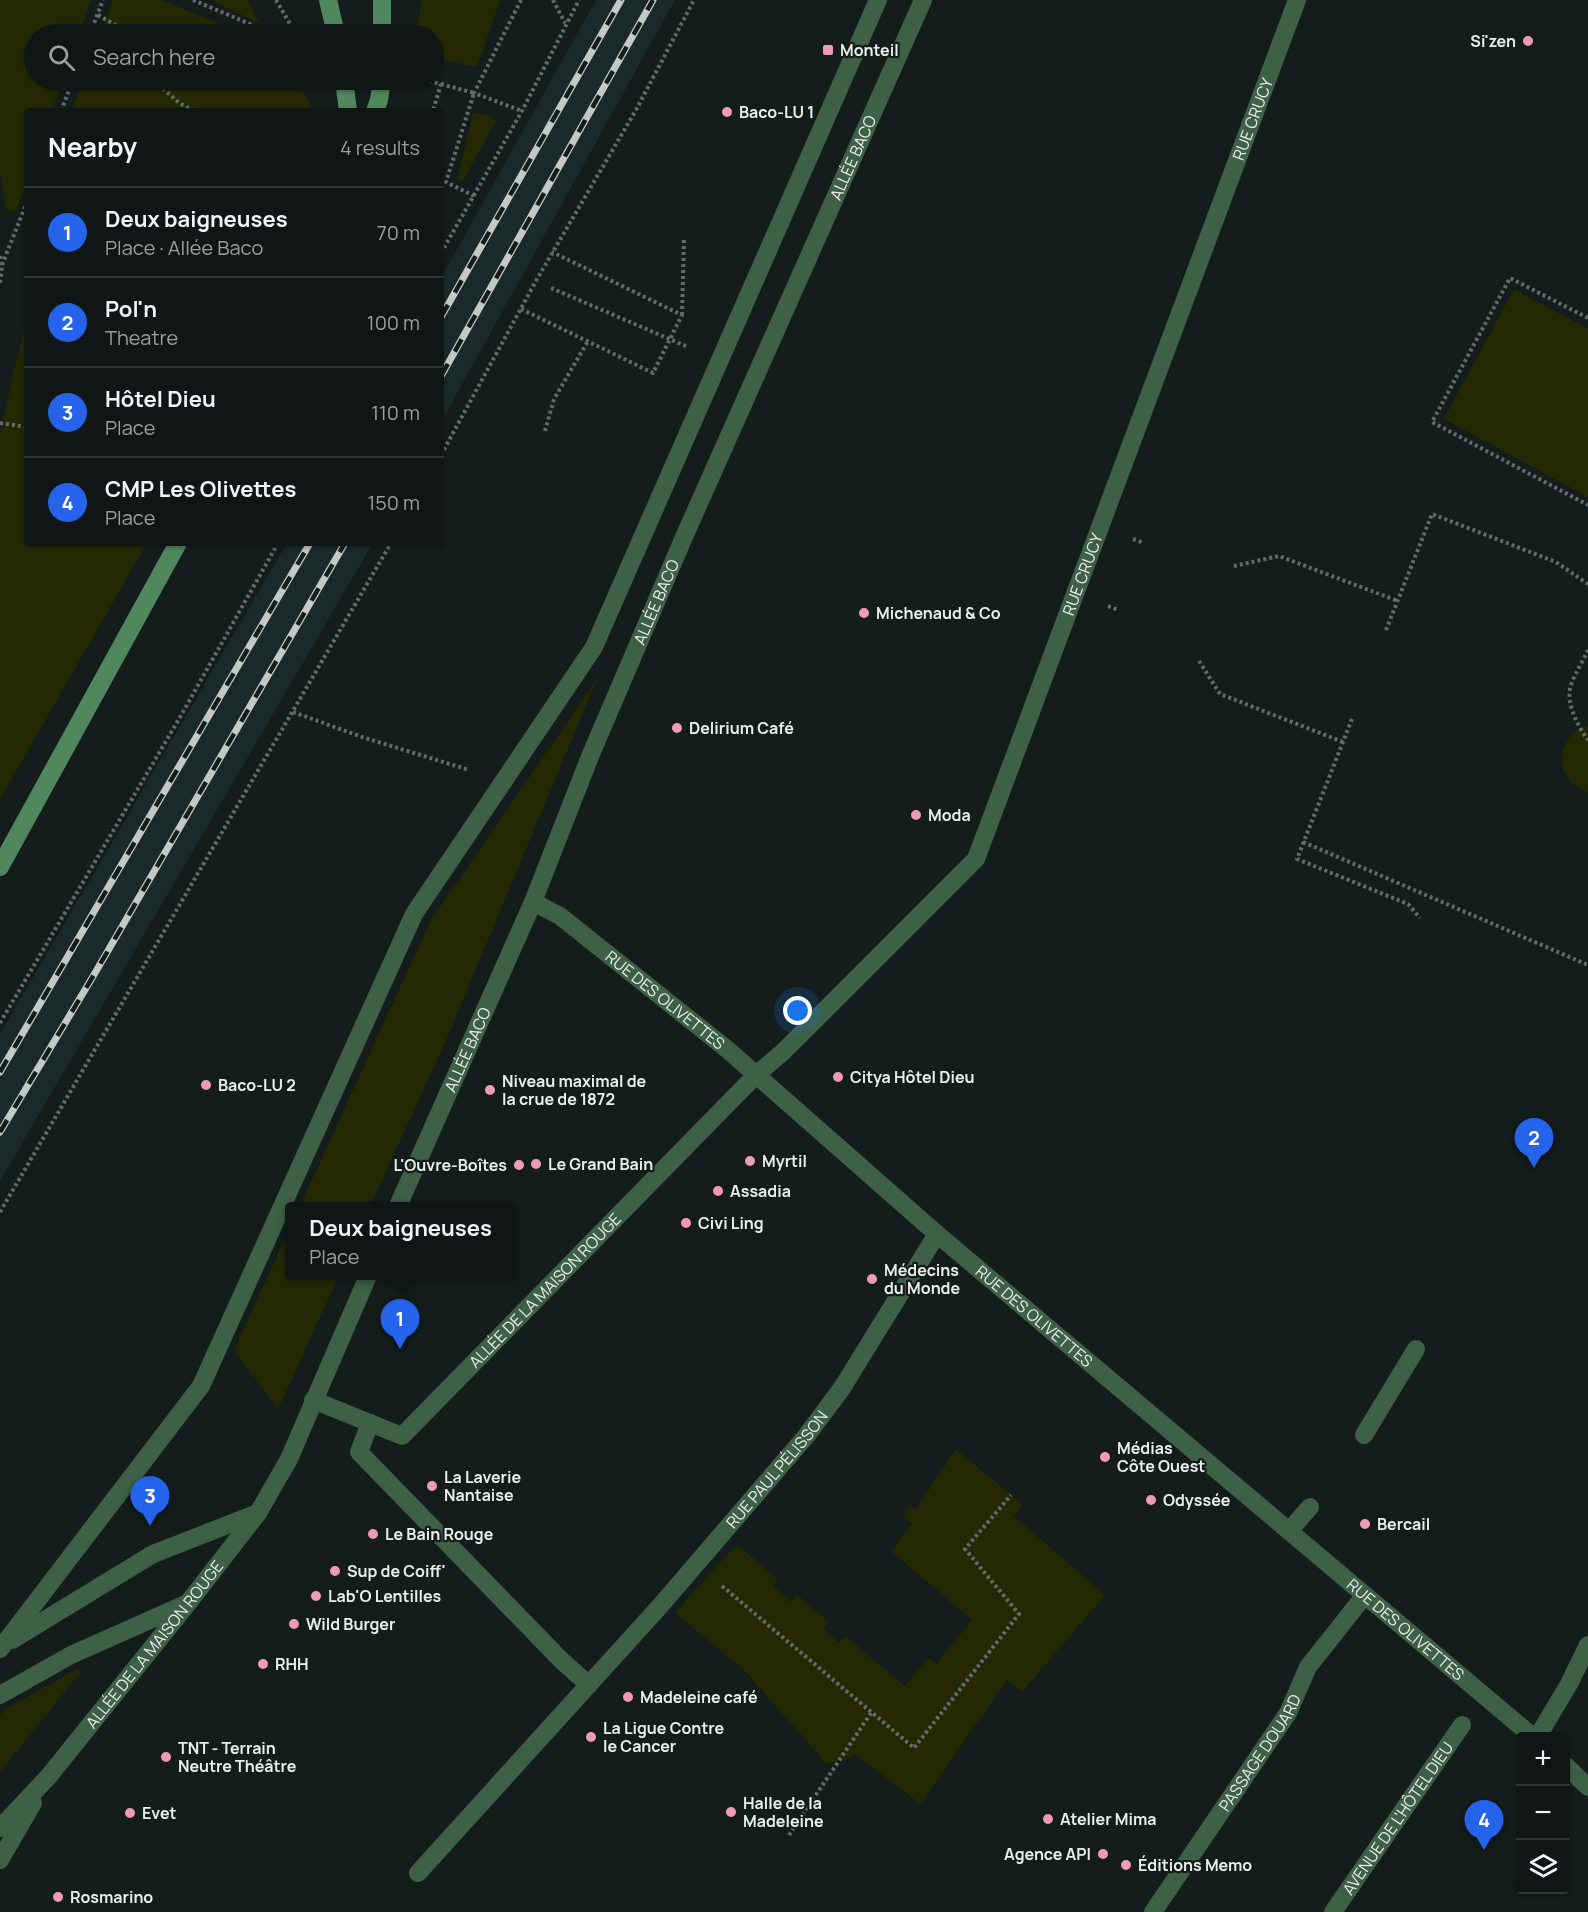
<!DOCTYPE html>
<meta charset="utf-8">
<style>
:root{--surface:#0f1615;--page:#1d2322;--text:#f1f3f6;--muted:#9b9fa0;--line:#2f3534;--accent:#2563eb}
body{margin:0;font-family:Manrope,sans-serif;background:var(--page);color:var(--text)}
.controls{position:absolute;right:18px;bottom:18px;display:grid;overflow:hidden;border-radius:6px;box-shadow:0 2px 4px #0004}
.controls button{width:54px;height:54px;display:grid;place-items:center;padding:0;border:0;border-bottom:2px solid var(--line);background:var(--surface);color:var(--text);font:30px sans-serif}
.you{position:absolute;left:798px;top:1011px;width:21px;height:21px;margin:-15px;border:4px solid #fff;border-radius:50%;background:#1a73e8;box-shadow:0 0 0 9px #1a73e833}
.badge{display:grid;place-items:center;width:39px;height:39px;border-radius:50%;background:var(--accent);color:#fff;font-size:20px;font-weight:700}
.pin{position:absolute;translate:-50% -50px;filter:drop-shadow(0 2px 3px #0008)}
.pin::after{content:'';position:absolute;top:32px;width:21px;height:18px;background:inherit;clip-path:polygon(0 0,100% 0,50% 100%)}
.popup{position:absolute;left:285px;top:1202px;width:231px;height:78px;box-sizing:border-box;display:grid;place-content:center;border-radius:6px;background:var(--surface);filter:drop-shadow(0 2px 4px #0005);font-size:20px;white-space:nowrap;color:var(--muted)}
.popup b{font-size:22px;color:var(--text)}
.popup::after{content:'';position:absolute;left:50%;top:100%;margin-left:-12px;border:12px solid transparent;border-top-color:var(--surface)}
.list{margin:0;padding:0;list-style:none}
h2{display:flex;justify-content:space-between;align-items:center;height:78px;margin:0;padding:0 24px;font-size:26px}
h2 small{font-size:20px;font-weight:400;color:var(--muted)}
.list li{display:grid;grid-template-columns:39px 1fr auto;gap:18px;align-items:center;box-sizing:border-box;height:90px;padding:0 24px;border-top:2px solid var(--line)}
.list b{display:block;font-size:22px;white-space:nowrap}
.list p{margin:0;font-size:20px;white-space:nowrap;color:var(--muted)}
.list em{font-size:20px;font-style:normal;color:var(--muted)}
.icon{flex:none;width:33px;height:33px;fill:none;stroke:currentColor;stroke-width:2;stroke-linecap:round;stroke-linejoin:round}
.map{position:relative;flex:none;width:1588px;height:1912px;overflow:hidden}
.search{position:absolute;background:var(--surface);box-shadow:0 2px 4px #0004;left:24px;top:24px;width:420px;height:66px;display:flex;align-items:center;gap:15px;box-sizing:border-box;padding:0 21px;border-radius:33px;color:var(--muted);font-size:22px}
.panel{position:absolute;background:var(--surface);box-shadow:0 2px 4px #0004;left:24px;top:108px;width:420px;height:438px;border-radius:6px}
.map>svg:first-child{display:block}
.built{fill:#1a2a28}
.green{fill:#242903}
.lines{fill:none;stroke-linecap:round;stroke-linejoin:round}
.path{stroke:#636b6a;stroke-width:4;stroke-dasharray:3 3;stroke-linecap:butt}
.lane{stroke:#3e6046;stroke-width:18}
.street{stroke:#3e6046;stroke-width:18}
.secondary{stroke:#50875d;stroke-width:18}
.rail-casing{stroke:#c4c9c8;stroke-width:7}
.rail{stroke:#141d1c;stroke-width:4.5;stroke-dasharray:14;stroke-linecap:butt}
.poi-dot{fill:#ef9ab8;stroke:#141d1c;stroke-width:2}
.labels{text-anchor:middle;stroke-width:4.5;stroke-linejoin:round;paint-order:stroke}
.poi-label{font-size:16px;font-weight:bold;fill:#e9eeed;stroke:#141d1c;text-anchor:start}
.street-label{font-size:16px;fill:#e9eeed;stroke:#141d1c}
</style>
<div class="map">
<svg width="1588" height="1912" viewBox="0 0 1588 1912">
<rect width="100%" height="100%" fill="#141d1c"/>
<path class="built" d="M596 0H675L441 422V278Z
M287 543H373L0 1181V1034Z"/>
<path class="green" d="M0 0H91L79 34H34V80H63L52 111H27V182L17 209 11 212 6 209 0 174Z
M113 0H161L245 34H101Z
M211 0H247L260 24Z
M422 0H500L477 67 434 58V34H415Z
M83 80H296L314 111H71Z
M473 113 488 115 496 122 462 182 457 180Z
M1514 289 1588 329V497L1444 419Z
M27 314V543H147L0 799V434Z
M597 679 445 1043 370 1206H300L431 920Z
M1588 726V792L1572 784 1562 767 1563 748 1574 731Z
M289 1230V1276H339L278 1409 234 1350Z
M956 1449 1023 1505 1014 1516 1105 1595 1023 1691 1007 1680 920 1804 854 1753 851 1757 827 1764 743 1669 675 1613 732 1549 740 1547 778 1579 773 1586 791 1602 797 1595 829 1622 824 1629 839 1643 845 1636 905 1686 928 1658 936 1664 972 1620 891 1551 912 1524 902 1516 910 1505 916 1509Z
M77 1669 81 1672 0 1772V1716L4 1710Z"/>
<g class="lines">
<path class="path" d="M193 0 274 34
M276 0 296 34
M521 0 474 93 522 111
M553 0 565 23
M98 15 131 34
M90 34 103 0
M154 80 179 103 194 111
M423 80 441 84 433 111
M441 84 474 93 446 182 474 196
M61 111 73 80
M441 253 522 111 579 0
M0 256 2 265 0 283
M2 265 27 202
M551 288 688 347
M521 309 653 373 682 315 552 252
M682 315 684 237
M1588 318 1510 278 1432 422 1588 505
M0 423 27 427
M545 431 554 399 588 341
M441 455 537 279 636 110 694 0
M1133 539 1144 543
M1234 566 1279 556 1398 601
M1108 606 1118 610
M1386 630 1432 514 1556 562 1588 584
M1588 650C1583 661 1575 673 1571 685 1565 703 1578 726 1588 740
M1199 661 1220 694 1343 742
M293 712 362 737 469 770
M1352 719 1297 859 1408 904 1420 918
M1303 842 1588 965
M0 1023 179 719 278 543
M0 1212 391 543
M722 1586 914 1748 1019 1614 965 1549 1011 1495
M789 1835 871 1713"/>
<g class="lane">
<path d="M1364 1435 1416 1349"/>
<path d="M1289 1531 1310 1507"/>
<path d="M12 1640 153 1554 258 1513"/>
<path d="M0 1649 201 1386 414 914 594 647 878 0"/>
<path d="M0 1695 71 1655 188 1603"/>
<path id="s1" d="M1153 1912 1288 1713 1308 1667 1365 1595"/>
</g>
<g class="street">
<path id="s2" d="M533 902 560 916 728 1050 937 1234 1532 1736"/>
<path id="s3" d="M398 1206 533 902 591 754 684 537 923 0"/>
<path id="s4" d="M313 1400 402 1436 755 1076 784 1051 976 859 1297 0"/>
<path d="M370 1423 359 1452 561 1660 589 1685"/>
<path d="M1538 1736 1569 1684 1588 1645"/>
<path d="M1566 1766 1588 1787"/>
<path id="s5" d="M0 1828 49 1776 188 1603 258 1513 289 1459 368 1276"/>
<path d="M0 1860 33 1803"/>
<path id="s6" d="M418 1873 661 1605 807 1435 842 1388 937 1234"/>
<path id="s7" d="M1333 1912 1462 1725"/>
</g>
<path class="secondary" d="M328 0 336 34
M382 34V0
M344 80 348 111
M375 111 379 100 382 80
M0 867 178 543"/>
<defs>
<path id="rail" d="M441 317 621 0
M441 376 653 0
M0 1072 310 543
M0 1132 95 973 345 543"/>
</defs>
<use href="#rail" class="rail-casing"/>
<use href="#rail" class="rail"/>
</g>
<g class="poi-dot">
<circle cx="1528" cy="41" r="6"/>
<rect x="822" y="44" width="12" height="12" rx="3"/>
<circle cx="727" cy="112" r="6"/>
<circle cx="864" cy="613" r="6"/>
<circle cx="677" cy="728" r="6"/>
<circle cx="916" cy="815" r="6"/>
<circle cx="838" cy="1077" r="6"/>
<circle cx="206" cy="1085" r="6"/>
<circle cx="490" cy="1090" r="6"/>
<circle cx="750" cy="1161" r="6"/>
<circle cx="536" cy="1164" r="6"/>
<circle cx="519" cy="1165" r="6"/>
<circle cx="718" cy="1191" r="6"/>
<circle cx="686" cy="1223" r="6"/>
<circle cx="872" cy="1279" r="6"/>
<circle cx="1105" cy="1457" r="6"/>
<circle cx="432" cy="1486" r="6"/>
<circle cx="1151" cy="1500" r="6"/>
<circle cx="1365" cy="1524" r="6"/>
<circle cx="373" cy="1534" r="6"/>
<circle cx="335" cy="1571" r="6"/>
<circle cx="316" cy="1596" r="6"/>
<circle cx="294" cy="1624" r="6"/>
<circle cx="263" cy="1664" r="6"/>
<circle cx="628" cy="1697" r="6"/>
<circle cx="591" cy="1737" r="6"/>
<circle cx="166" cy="1757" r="6"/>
<circle cx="731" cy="1812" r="6"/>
<circle cx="130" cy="1813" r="6"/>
<circle cx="1048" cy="1819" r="6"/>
<circle cx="1103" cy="1854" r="6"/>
<circle cx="1126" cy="1865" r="6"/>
<circle cx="58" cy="1897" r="6"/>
</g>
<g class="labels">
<g class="poi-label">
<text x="1516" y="47" text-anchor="end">Si'zen</text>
<text x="840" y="56">Monteil</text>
<text x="739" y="118">Baco-LU 1</text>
<text x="876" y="619">Michenaud &amp; Co</text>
<text x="689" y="734">Delirium Café</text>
<text x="928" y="821">Moda</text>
<text x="850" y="1083">Citya Hôtel Dieu</text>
<text x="502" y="1087">Niveau maximal de<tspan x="502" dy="18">la crue de 1872</tspan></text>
<text x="218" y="1091">Baco-LU 2</text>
<text x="762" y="1167">Myrtil</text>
<text x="548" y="1170">Le Grand Bain</text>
<text x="507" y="1171" text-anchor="end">L'Ouvre-Boîtes</text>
<text x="730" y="1197">Assadia</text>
<text x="698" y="1229">Civi Ling</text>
<text x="884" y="1276">Médecins<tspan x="884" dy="18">du Monde</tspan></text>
<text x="1117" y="1454">Médias<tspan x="1117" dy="18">Côte Ouest</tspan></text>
<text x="444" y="1483">La Laverie<tspan x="444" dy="18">Nantaise</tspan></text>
<text x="1163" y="1506">Odyssée</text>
<text x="1377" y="1530">Bercail</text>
<text x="385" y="1540">Le Bain Rouge</text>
<text x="347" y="1577">Sup de Coiff'</text>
<text x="328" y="1602">Lab'O Lentilles</text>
<text x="306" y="1630">Wild Burger</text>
<text x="275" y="1670">RHH</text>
<text x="640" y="1703">Madeleine café</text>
<text x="603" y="1734">La Ligue Contre<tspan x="603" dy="18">le Cancer</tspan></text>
<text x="178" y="1754">TNT - Terrain<tspan x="178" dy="18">Neutre Théâtre</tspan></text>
<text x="743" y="1809">Halle de la<tspan x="743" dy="18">Madeleine</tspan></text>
<text x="142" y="1819">Evet</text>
<text x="1060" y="1825">Atelier Mima</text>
<text x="1091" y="1860" text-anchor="end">Agence API</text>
<text x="1138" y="1871">Éditions Memo</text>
<text x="70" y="1903">Rosmarino</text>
</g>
<g class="street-label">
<text dy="6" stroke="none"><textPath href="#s4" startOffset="1700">RUE CRUCY</textPath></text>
<text dy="6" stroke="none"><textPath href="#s3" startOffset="1143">ALLÉE BACO</textPath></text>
<text dy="6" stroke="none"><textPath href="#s4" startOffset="1214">RUE CRUCY</textPath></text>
<text dy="6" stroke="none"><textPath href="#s3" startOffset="657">ALLÉE BACO</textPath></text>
<text dy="6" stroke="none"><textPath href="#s2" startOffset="165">RUE DES OLIVETTES</textPath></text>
<text dy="6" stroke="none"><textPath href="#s3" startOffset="171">ALLÉE BACO</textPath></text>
<text dy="6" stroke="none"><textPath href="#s4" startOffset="300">ALLÉE DE LA MAISON ROUGE</textPath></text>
<text dy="6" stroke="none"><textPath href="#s2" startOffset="651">RUE DES OLIVETTES</textPath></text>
<text dy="6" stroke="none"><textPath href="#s6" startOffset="540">RUE PAUL PÉLISSON</textPath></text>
<text dy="6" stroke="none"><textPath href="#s2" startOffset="1137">RUE DES OLIVETTES</textPath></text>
<text dy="6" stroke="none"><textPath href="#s5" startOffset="240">ALLÉE DE LA MAISON ROUGE</textPath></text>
<text dy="6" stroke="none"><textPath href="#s1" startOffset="192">PASSAGE DOUARD</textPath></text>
<text dy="6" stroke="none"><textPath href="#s7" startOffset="114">AVENUE DE L'HÔTEL DIEU</textPath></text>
</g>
</g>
</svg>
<div class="controls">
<button>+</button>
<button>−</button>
<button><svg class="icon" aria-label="layers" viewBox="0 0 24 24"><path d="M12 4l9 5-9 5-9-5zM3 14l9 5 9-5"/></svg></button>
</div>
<div class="you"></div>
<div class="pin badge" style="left:400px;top:1349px">1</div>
<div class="popup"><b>Deux baigneuses</b>Place</div>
<div class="pin badge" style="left:1534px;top:1168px">2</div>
<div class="pin badge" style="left:150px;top:1526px">3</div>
<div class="pin badge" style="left:1484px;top:1850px">4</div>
<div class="search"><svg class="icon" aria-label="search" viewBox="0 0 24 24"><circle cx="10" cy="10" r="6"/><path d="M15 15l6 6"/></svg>Search here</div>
<section class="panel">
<h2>Nearby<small>4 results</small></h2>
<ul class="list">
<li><span class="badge">1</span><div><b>Deux baigneuses</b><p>Place · Allée Baco</p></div><em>70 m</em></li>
<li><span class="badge">2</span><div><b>Pol'n</b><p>Theatre</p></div><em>100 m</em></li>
<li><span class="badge">3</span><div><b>Hôtel Dieu</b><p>Place</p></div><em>110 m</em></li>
<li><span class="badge">4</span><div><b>CMP Les Olivettes</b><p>Place</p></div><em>150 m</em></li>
</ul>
</section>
</div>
